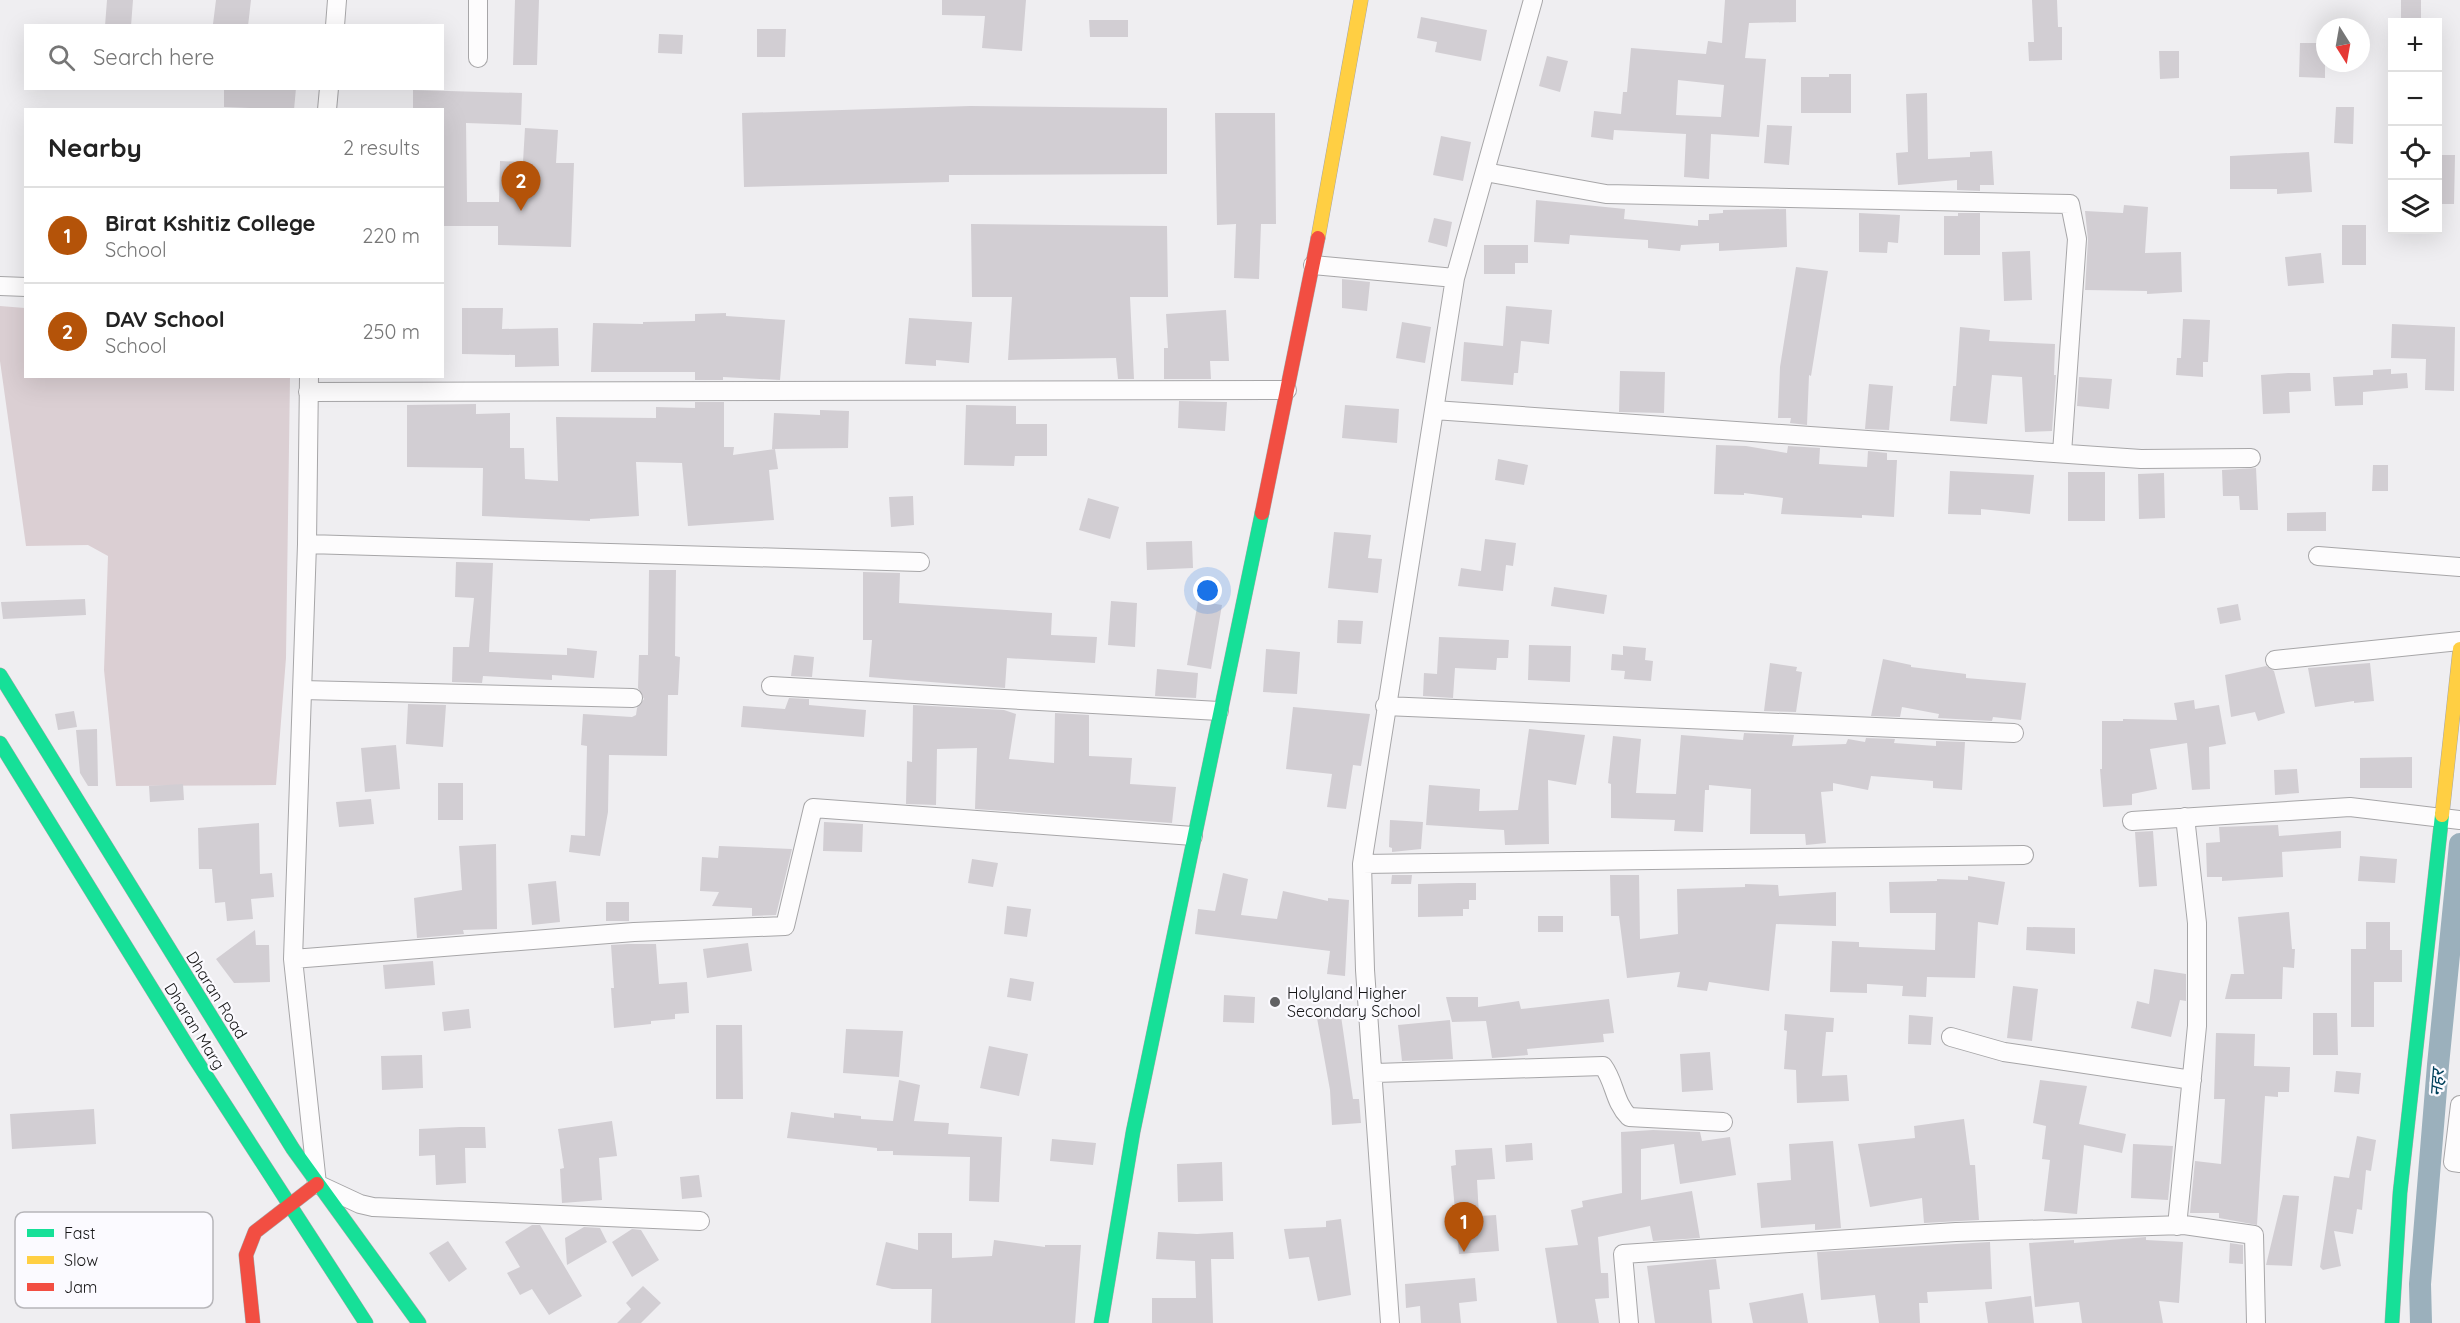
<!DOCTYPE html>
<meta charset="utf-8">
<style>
:root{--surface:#fff;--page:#f2f2f2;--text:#222;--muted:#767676;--line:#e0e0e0;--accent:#b45309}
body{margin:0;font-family:Quicksand,"Noto Sans Devanagari",sans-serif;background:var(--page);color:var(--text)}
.controls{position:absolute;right:18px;top:18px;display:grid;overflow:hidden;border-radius:0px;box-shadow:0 6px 24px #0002}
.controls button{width:54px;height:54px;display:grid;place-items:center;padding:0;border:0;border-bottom:2px solid var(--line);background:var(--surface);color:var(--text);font:30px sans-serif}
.compass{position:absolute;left:2316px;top:18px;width:54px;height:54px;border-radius:50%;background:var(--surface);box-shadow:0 6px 24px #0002;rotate:169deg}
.you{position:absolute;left:1208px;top:591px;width:21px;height:21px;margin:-15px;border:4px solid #fff;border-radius:50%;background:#1a73e8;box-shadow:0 0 0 9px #1a73e833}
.badge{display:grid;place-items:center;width:39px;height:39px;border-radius:50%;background:var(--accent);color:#fff;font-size:20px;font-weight:700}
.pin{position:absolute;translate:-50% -50px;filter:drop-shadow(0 2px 3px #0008)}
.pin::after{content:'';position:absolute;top:32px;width:21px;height:18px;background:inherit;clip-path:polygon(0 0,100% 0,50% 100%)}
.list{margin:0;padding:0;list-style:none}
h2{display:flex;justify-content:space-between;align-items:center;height:78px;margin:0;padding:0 24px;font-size:26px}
h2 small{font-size:20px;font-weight:400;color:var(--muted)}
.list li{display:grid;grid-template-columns:39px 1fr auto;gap:18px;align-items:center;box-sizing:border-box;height:96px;padding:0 24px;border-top:2px solid var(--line)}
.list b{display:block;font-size:22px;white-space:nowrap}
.list p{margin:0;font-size:20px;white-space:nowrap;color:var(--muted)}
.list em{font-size:20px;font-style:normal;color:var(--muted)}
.icon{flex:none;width:33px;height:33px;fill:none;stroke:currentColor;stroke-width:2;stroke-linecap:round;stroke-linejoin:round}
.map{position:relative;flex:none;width:2460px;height:1323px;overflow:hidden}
.search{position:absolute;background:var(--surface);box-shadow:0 6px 24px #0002;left:24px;top:24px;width:420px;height:66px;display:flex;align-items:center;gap:15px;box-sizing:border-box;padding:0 21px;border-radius:0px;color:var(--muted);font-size:22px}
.panel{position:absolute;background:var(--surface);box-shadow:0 6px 24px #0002;left:24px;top:108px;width:420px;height:270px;border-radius:0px}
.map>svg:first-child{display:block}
.green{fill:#dbcfd3}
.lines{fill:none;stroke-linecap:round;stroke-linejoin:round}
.canal{stroke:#9bb0bc;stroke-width:22}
.building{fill:#d2ced3;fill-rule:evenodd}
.street-casing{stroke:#a7a6a8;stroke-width:20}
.fast-casing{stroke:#a7a6a8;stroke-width:15}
.slow-casing{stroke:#a7a6a8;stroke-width:15}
.jam-casing{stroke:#a7a6a8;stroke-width:15}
.street{stroke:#fdfcfd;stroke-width:18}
.fast{stroke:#16e098;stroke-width:14}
.slow{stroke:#ffcf43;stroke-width:14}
.jam{stroke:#f24e42;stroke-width:14}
.poi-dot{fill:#616163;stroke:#fbfaff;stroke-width:2}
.labels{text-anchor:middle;stroke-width:4.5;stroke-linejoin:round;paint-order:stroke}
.poi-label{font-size:16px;fill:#151516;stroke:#fbfaff;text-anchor:start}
.street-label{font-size:16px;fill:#151516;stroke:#fbfaff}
.water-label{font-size:18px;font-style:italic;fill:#00415b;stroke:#fbfaff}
.key{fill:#fbfaff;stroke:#b6b5b9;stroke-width:1.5}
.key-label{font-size:16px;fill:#151516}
</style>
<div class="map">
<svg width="2460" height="1323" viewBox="0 0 2460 1323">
<rect width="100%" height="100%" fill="#efeef1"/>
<path class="green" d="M0 306 25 308 26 376 290 377 286 658 276 785 116 786 104 670 108 556 88 545 26 546 0 361Z"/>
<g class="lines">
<path class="canal" d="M2421 1323 2420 1284 2438 1065 2460 844"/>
</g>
<path class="building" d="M107 0H133L131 26H105Z
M216 0H251L248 26 213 24Z
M515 0H539L537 65H513Z
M942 0H1026L1022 51 982 48 985 16 942 15Z
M1725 0H1796V22L1749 23 1745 58 1766 59 1759 137 1711 134 1709 179 1684 177 1686 134 1614 130 1613 140 1591 137 1594 111 1621 114 1623 92H1627L1631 48 1706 54 1708 41 1722 43ZM1678 80 1724 85 1721 117 1676 115Z
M2032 0H2057L2058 27H2062V60L2029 61 2028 42H2034Z
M2401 0H2421V19H2401Z
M1421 17 1487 30 1481 61 1435 52 1437 42 1417 38Z
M1089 20H1128V37H1090Z
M757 29H786L785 57H757Z
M659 34 683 35 682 54 658 53Z
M2300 43H2325V78L2299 77Z
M2159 51H2179V78L2160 79Z
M1547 56 1568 61 1560 92 1539 86Z
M1829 74H1851V113H1801V77H1829Z
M224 88H296L294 110 224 107Z
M413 90 522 93 521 125 466 123 467 202H499L500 161 523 162 525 128 558 130 556 163H574L571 247 498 245V226H442V110H413Z
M1927 93 1928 159 1970 157V152L1992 151 1994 185H1980V191L1957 190V180L1898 185 1896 153 1908 152 1906 94Z
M970 106 1167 108V174L949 175V182L744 187 742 113Z
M2336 107H2354L2353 144 2334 143Z
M1215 113H1275L1276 224H1261L1259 279 1234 278 1236 224 1217 225Z
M1767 125 1792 126 1789 165 1764 163Z
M1441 136 1471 142 1463 181 1433 175Z
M2309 152 2312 192 2277 194V189H2230V156Z
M2438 155H2455L2454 204H2438Z
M1536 200 1625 209 1624 219 1698 226V220H1709V214L1723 213V210L1786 209 1787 247 1719 251V243L1681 245 1680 251 1648 248V240L1570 235 1569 244 1534 242Z
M2124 205 2148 207 2145 253 2181 252 2182 292 2147 294V291L2085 290 2088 240 2085 211 2123 213Z
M1859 213 1900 215 1898 243 1888 242 1887 253 1859 252Z
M1958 213H1980V255H1944V216H1958Z
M1434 218 1452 222 1447 247 1428 242Z
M971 224 1167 226 1168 297H1130L1134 379H1118L1116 358 1008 360 1012 297H972Z
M2342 225H2366V265H2342Z
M1484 245H1528V263H1515V274H1484Z
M2030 251 2032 300 2004 301 2002 252Z
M2321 253 2324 283 2288 286 2285 257Z
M1796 267 1828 271 1811 376 1809 375 1807 425 1790 423 1791 418H1778L1780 367Z
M1342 279 1370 282 1367 311 1342 308Z
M1506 306 1552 310 1549 344 1521 341 1518 373H1514L1513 385 1461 381 1464 342 1503 346Z
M462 308H503L502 329 558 328 559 366 515 367V355L462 354Z
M1226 310 1229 361H1210L1211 379H1164V348H1168L1166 314Z
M726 313V316L785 320 780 380 723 377V380H695V372H591L593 323 643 324V322L695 321V314Z
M909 318 972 322 969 363 936 360V366L905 364Z
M2183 319 2210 320 2208 362H2203V377L2176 375 2177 358H2181Z
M1402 322 1431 327 1425 363 1396 358Z
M2392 324 2455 327 2454 391 2425 390 2426 359 2391 358Z
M1960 327 1990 330 1989 341 2055 344 2054 375H2056L2052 431 2025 432 2022 377 1992 375 1987 424 1950 421 1953 386H1956Z
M2391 369V374L2407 373 2408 388 2363 392V405L2335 406 2333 377 2373 375V370Z
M1620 371 1665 372 1664 413 1619 412Z
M2288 373H2310L2311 391 2289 392 2290 413 2263 414 2261 375Z
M2079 377 2112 379 2109 409 2077 406Z
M1869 384 1893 386 1889 430 1865 429Z
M1179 401 1227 402 1225 431 1178 428Z
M695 402H724V447H734L733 455 775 449 778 469 769 470 774 520 688 526 682 463 636 462 639 516 590 519V521L482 516 483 468 407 467V405L476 404V414L510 413V448H524L525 479 558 481 556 417 656 418V407L695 408Z
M966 405 1016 406V424H1047V456H1015L1014 466 964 465Z
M1345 405 1399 409 1397 443 1342 438Z
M820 410 849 411 848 448 772 449 774 413 820 415Z
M1716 445 1746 446 1787 453 1788 446 1820 448 1819 464 1867 467 1868 451 1887 453V460H1897L1894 517 1862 515V518L1781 514 1783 498 1744 493V495L1714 494Z
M1498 459 1528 465 1524 485 1495 480Z
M2373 465H2388V491H2372Z
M2256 468 2258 510H2240L2239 496H2223L2222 470Z
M1950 471 2034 475 2030 514 1981 509V515L1948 514Z
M2068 472H2105V521H2068Z
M2164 473 2165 518 2139 519 2138 474Z
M913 496 914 525 891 527 889 497Z
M1088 498 1119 507 1110 539 1079 530Z
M2326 512V531H2287V513Z
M1334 532 1371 535 1368 558 1382 559 1378 593 1328 588Z
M1485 539 1516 543 1513 566 1506 565 1503 591 1458 586 1461 568 1481 571Z
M1192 541 1193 568 1147 570 1146 542Z
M456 562 493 563 489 652 567 655V648L597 651 594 678 552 675V680L483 676 482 683 452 682 453 647H469L474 598 455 597Z
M649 570H676L675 656 680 657 678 695H668L667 756 609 755 608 812 600 856 569 852 571 835 585 836 587 746 581 745 583 714 632 717 636 715 637 708 644 699 638 688 639 655H648Z
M863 572 900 573 899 603 1052 613 1051 635 1097 637 1095 663 1007 658 1005 688 869 677 872 640H863Z
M1554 587 1607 595 1604 614 1551 606Z
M85 599 86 615 3 619 1 602Z
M1111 601 1137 603 1135 647 1108 645Z
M1198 601 1222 605 1211 669 1187 665Z
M2238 604 2241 620 2220 624 2217 608Z
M1338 620 1363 621 1361 644 1337 643Z
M1439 637 1509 640 1508 658H1497L1496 670 1455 668 1453 698 1423 696 1424 673 1437 674Z
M1529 645 1571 646 1570 682 1528 680Z
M1623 646 1646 648 1645 660 1653 661 1651 681 1624 679 1625 671 1611 670 1612 654 1623 655Z
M1266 649 1300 652 1297 694 1263 692Z
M794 655 814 657 812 677 791 676Z
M1883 659 1911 665V667L1966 674V678L2026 683 2021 720 1993 717 1992 721 1938 718 1939 714 1902 707 1900 717 1871 716Z
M1770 663 1797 667 1796 671 1802 672 1796 712 1764 711Z
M2370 663 2374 701 2354 703V701L2315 707 2308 668Z
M2266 666 2274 671 2285 713 2258 721 2255 712 2231 717 2225 675Z
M1157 669 1198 673 1196 698 1155 696Z
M789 698 809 699V705L866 710 864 737 741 727 743 706 785 709Z
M2194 700 2195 709 2219 705 2226 744 2209 747 2210 789 2192 790 2187 743 2150 749 2157 789 2132 794V805L2103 807 2100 769H2102V721H2123V719L2177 720 2174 703Z
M408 704 446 705 443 747 406 744Z
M913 705 1004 710 1016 714 1009 759 1054 763 1055 713 1089 715V756L1132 758 1130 784 1176 787 1172 823 975 809 977 748 937 749 936 805 906 804 907 761 912 762Z
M1293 707 1370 714 1361 766 1353 765 1346 809 1327 807 1332 774 1286 769Z
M74 711 77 727 58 730 55 714Z
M97 729 98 786H88L80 773 76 730Z
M1529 729 1585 735 1576 785 1548 780 1549 844 1505 845 1504 830 1426 825 1429 785 1480 789 1479 811 1518 810Z
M1744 733 1794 735 1792 746 1846 744 1848 739 1865 742 1866 738 1895 739 1894 743 1936 746V741L1965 742 1962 790 1933 788V781L1871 776 1868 790 1833 783V791L1821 792 1826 843 1806 845 1805 834H1750L1751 789 1709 785V790H1705L1703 832 1674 831 1675 820 1611 818V784L1608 783 1613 736 1641 739 1636 793 1676 794 1681 735 1743 740Z
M396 745 400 789 365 792 361 748Z
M2412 757V788H2360V758Z
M2297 769 2299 793 2275 795 2274 770Z
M438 783H463V820H438Z
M183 784 184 800 150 802 149 786Z
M371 799 374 824 339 827 336 802Z
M1390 820 1423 822 1421 849 1392 852V848L1389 847Z
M824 822 863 824 862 852 823 851Z
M259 823 260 874 272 873 274 897 251 899 253 919 227 921 225 902 215 903 212 869H199L198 828Z
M2278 825 2279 836 2341 831V848L2282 852 2283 877 2222 881V877H2207L2206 843 2220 842 2219 827Z
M2153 831 2157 886 2139 887 2135 832Z
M496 844 497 929 463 930 464 934 417 938 414 898 462 890 459 846Z
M719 846 792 849 776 915 752 916V908L712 906 719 892 700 891 702 857 718 858Z
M2360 856 2397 859 2395 883 2358 881Z
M972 859 998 863 993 887 968 883Z
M1223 873 1248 879 1241 915 1277 919 1283 891 1328 901V898L1349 900 1345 976 1327 974 1330 951 1195 934 1198 909 1215 911Z
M1392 875H1412L1411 884H1391Z
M1610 875H1639L1640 939 1678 934 1677 889 1745 887V884L1778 885 1779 896 1836 892V926L1776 924 1769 991 1709 982 1707 991 1677 987 1680 972 1627 978 1619 916H1611Z
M1968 876 2005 882 1998 925 1978 922 1975 978 1927 977 1926 997 1902 996 1903 986 1867 984V993L1830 992 1832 941 1859 942V947L1935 950 1936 913H1890L1889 882 1937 881V879L1968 880Z
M556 881 560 922 532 925 528 884Z
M1459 883H1476V900H1469V909H1463V916L1418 917V884Z
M606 902H629V921H606Z
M1007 906 1031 909 1027 937 1004 934Z
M2289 912 2292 949H2295L2294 968 2283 967 2282 999H2225L2231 974H2244L2238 917Z
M1538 916H1563V932H1538Z
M2366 922H2390V950H2402V982H2374V1027H2351V949H2366Z
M2027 927 2075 928V954L2026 950Z
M255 930 256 945H269L270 982 234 983 216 959Z
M748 943 752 971 707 978 703 949Z
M628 944H656L659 984 687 982 689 1013 675 1014V1019L651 1021V1024L614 1028 611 988H614L611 945Z
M433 961 435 985 385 989 383 965Z
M2154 969 2186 974V1001L2180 1000 2171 1037 2131 1028 2137 1001 2149 1004Z
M1010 978 1034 982 1031 1001 1007 997Z
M2013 986 2038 989 2032 1041 2007 1038Z
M1224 995 1255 997 1254 1023 1223 1022Z
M1446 997H1478V1007L1519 1001 1521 1009 1609 999 1614 1033 1603 1034 1604 1042 1527 1049 1528 1055 1492 1058 1486 1021 1452 1022Z
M469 1009 471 1028 444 1031 442 1012Z
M2313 1013H2337L2338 1055H2313Z
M1785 1014 1834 1018 1833 1032H1826L1822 1076 1847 1075 1849 1101 1797 1103 1796 1070 1784 1069 1787 1031 1784 1030Z
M1909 1015 1933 1017 1931 1045 1908 1044Z
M1341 1016 1353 1099H1359L1361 1123 1332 1125 1330 1090 1317 1018Z
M1450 1020 1453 1059 1402 1061 1398 1025Z
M716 1025H742L743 1099H716Z
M846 1029 903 1031 899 1077 843 1073Z
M2216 1033 2255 1034 2254 1066 2290 1067 2289 1092H2278V1097L2265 1096 2257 1225 2219 1218V1213H2190L2195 1161 2221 1164 2225 1099H2214Z
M989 1046 1028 1054 1019 1096 980 1088Z
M1710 1052 1713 1090 1682 1092 1680 1054Z
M422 1055 423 1088 382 1090 381 1056Z
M2336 1071 2361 1073 2359 1094 2334 1092Z
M899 1080 920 1085 914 1121 949 1123 948 1134 1002 1137 999 1202 969 1201 970 1157 893 1155V1151H877V1148L787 1138 791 1112 834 1118V1113L861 1116V1119L893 1121Z
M2040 1080 2087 1086 2079 1124 2126 1134 2122 1153 2084 1145 2077 1214 2044 1211 2050 1160 2042 1159 2046 1126 2033 1123Z
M94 1109 96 1144 12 1149 10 1114Z
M1964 1119 1970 1165H1975L1979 1220 1924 1223 1922 1198 1870 1207 1858 1144 1915 1138 1914 1126Z
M612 1121 617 1156 599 1158 602 1200 562 1203 560 1169 564 1168 558 1129Z
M460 1127H485L486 1148H465L466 1183 436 1185 435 1155 419 1156V1129Z
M1653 1130 1700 1132 1702 1141 1730 1137 1736 1175 1680 1184 1674 1144 1641 1149V1200L1692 1191 1700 1238 1653 1241 1650 1226 1598 1237 1601 1273H1608L1609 1298 1595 1299 1599 1323H1557L1545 1248 1578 1245 1571 1210 1583 1207 1582 1201 1622 1193 1621 1132Z
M2357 1136 2376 1140 2371 1171 2366 1170 2362 1210 2357 1209 2353 1234 2334 1231 2341 1266 2323 1270 2320 1267 2334 1176 2349 1178Z
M1052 1139 1096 1143 1093 1165 1050 1161Z
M1833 1141 1841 1228 1815 1230V1224L1761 1228 1757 1183 1791 1180 1789 1144Z
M1532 1143 1533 1160 1506 1162 1505 1145Z
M2133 1144 2173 1146 2168 1200 2131 1198Z
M1492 1148 1495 1179 1477 1180 1479 1216 1496 1215 1499 1251 1459 1254 1451 1166 1456 1165 1455 1150Z
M1222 1162 1223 1201 1178 1202 1177 1164Z
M699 1175 702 1197 682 1199 680 1177Z
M2283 1195 2299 1196 2292 1266 2266 1265Z
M1341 1219 1351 1295 1318 1301 1309 1257 1289 1259 1284 1229 1326 1227V1221Z
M532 1225H540L582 1296 549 1315 532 1289 520 1295 507 1273 520 1267 505 1242Z
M584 1227 600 1228 607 1242 567 1265 565 1238Z
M632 1229 641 1230 659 1260 632 1277 612 1242Z
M1158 1232 1197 1234 1233 1232 1234 1259H1211L1213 1323H1152V1298H1196L1195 1261 1156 1259Z
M918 1233H952V1258L992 1256 994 1240 1045 1247V1245H1081L1075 1323H931L932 1289H892L876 1285 886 1242 918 1250Z
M2146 1237V1240L2183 1242 2179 1303 2159 1301 2163 1323H2082L2079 1302 2035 1307 2029 1243 2074 1240V1243Z
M448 1241 467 1269 449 1282 429 1253Z
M1990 1242 1992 1289 1927 1292 1928 1303H1919L1920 1323H1879L1875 1295 1821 1300 1817 1252Z
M2230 1243 2243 1245V1264L2229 1263Z
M1716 1259 1720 1289 1709 1290 1712 1323H1655L1647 1266Z
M1475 1278 1477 1301 1459 1303 1461 1323H1421L1420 1306 1406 1308 1405 1284Z
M643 1286 661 1303 641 1323H617L631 1309 626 1303Z
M1803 1293 1808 1323H1753L1749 1303Z
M2031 1296 2034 1323H1988L1985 1302Z"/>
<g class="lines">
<defs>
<path id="street" d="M478 0V58
M335 26 337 0
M327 110 329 88
M1485 172 1606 194 2070 204 2077 239 2062 453
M1313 265 1455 278
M0 286 26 287
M309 376 307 544 293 959 317 1184 360 1204 373 1207 700 1221
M308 392 1287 390
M1434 410 2141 459 2251 458
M307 544 920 562
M2318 556 2460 567
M2275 660 2460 641
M771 686 1219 711
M302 690 633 698
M1385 706 2014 733
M2132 821 2350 807 2460 820
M1362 864 2024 855
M293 959 634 932 785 926 813 808 1193 836
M1951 1037 2004 1052 2192 1080
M1375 1073 1603 1066C1615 1082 1614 1102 1629 1117L1723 1122
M2460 1105 2453 1162 2460 1163
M2177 1226 2197 1026V923L2185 817
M1390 1323 1365 970 1362 864 1455 278 1533 0
M1629 1323 1623 1254 1956 1232 2184 1225 2254 1235 2256 1323"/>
<path id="fast" d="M0 675 293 1149 419 1323
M0 743 194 1057 366 1323
M1101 1323 1133 1132 1262 513
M2392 1323 2400 1193 2442 815"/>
<path id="slow" d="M1318 238 1361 0
M2442 815 2460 649"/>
<path id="jam" d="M1262 513 1318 238
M253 1323 246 1255 255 1232 317 1184"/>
</defs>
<use href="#street" class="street-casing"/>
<use href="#fast" class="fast-casing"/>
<use href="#slow" class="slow-casing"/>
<use href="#jam" class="jam-casing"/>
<use href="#street" class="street"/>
<use href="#fast" class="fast"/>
<use href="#slow" class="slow"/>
<use href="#jam" class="jam"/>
</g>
<circle class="poi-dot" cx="1275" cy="1002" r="6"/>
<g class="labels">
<g class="poi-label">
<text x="1287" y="999">Holyland Higher<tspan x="1287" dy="18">Secondary School</tspan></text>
</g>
<g class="street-label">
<text transform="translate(217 995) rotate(58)" y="6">Dharan Road</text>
<text transform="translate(195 1026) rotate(58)" y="6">Dharan Marg</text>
</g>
<g class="water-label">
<text transform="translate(2437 1083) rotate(-86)" y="6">नहर</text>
</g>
</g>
<rect x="15" y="1212" width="198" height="96" rx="9" class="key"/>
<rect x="27" y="1229" width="27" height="8" fill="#16e098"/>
<rect x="27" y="1256" width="27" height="8" fill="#ffcf43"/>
<rect x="27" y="1283" width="27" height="8" fill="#f24e42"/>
<g class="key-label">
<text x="64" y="1239">Fast</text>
<text x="64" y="1266">Slow</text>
<text x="64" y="1293">Jam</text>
</g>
</svg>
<div class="controls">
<button>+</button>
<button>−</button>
<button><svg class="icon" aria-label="locate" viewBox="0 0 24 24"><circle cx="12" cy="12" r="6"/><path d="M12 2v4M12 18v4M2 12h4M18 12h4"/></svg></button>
<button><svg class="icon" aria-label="layers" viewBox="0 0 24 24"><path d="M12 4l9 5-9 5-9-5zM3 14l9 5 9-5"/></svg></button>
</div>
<svg class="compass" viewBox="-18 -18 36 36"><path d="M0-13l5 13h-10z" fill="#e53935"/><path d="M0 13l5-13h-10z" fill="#767676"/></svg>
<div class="you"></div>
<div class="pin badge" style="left:1464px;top:1252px">1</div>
<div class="pin badge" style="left:521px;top:211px">2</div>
<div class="search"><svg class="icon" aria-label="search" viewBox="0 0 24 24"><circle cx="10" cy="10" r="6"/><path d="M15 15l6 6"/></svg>Search here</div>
<section class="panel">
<h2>Nearby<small>2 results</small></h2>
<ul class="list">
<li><span class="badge">1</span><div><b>Birat Kshitiz College</b><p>School</p></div><em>220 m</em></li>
<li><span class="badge">2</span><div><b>DAV School</b><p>School</p></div><em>250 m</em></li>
</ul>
</section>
</div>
